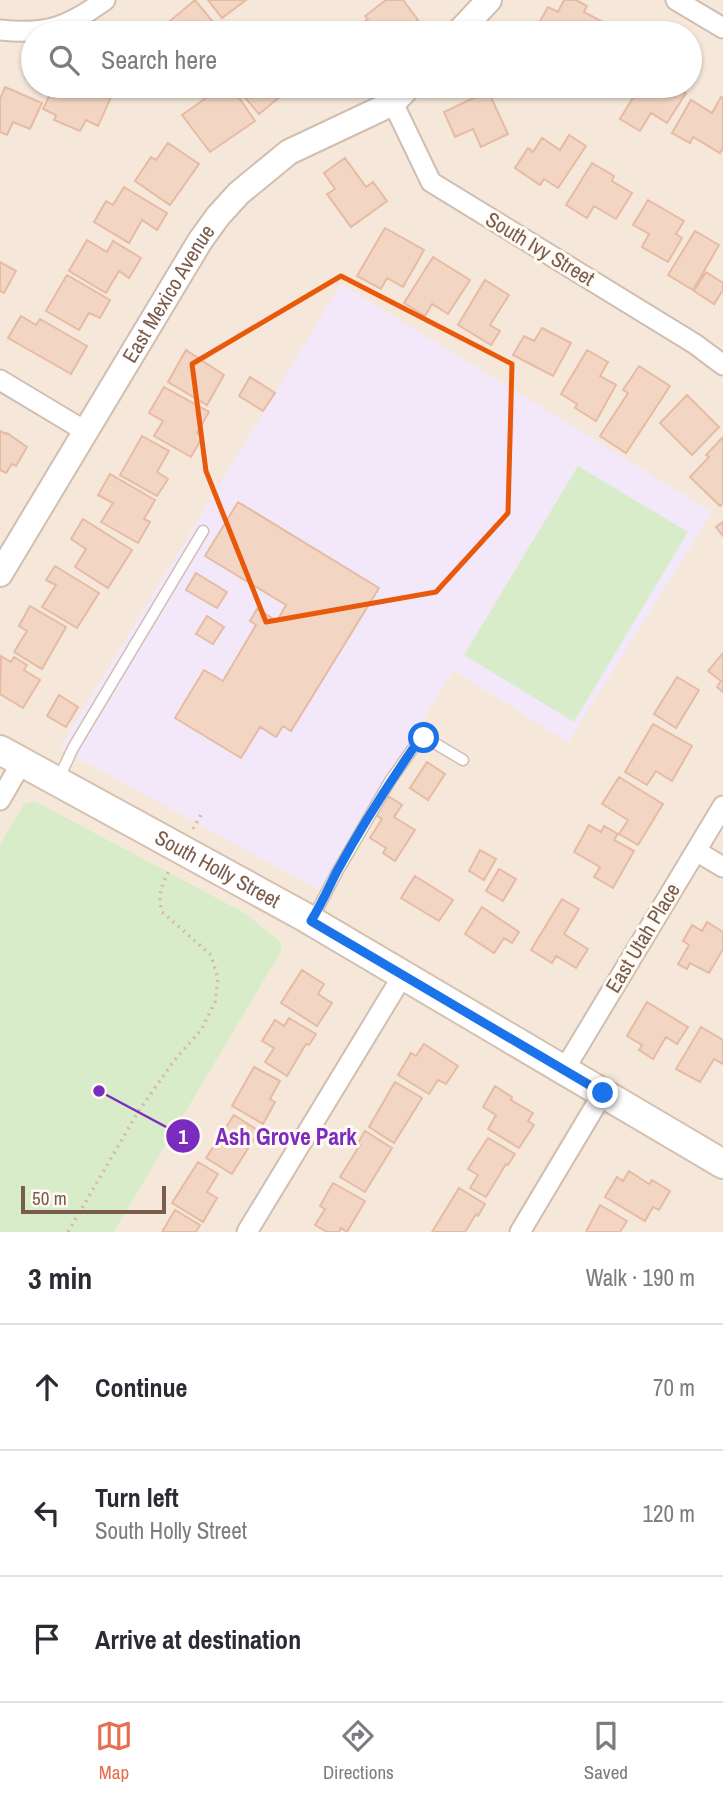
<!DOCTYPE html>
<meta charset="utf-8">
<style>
:root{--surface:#fff;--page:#f2f2f3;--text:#2b2b33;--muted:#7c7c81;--line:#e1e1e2;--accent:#e76f51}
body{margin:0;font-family:"Archivo Narrow",sans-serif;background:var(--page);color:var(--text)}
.scale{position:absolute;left:21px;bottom:18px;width:145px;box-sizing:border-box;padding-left:7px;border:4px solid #7a5c4d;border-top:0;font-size:19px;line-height:24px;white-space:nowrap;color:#7a5c4d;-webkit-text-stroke:5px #fffaf3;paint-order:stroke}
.stop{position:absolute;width:21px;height:21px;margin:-16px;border:5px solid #1a73e8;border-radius:50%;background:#fff}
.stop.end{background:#1a73e8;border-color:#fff;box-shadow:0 2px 7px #0008}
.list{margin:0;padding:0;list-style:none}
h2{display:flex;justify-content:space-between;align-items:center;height:91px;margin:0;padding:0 28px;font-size:30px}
h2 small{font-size:23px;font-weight:400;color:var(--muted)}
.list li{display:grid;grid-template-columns:46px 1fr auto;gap:21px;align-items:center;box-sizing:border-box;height:126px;padding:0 28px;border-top:2px solid var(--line)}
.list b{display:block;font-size:26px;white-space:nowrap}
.list p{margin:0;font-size:23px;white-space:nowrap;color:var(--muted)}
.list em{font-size:23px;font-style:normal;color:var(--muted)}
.icon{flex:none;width:38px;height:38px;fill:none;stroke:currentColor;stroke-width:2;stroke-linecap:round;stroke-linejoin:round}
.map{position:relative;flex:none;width:723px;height:1232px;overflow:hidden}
.search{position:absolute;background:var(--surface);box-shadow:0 2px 5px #0004;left:21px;right:21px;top:21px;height:77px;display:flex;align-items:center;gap:18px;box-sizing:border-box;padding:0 24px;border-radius:38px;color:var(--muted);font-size:26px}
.sheet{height:469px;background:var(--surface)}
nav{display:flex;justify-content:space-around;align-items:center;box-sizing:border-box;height:98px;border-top:2px solid var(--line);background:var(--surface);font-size:19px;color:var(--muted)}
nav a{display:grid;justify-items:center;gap:4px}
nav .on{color:var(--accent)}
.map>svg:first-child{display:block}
.residential{fill:#f5e8da;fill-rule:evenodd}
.education{fill:#f3e8fa}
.green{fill:#d8ecc9}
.building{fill:#f3d5c3;stroke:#e6bba3;stroke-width:2}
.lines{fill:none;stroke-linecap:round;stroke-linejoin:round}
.service-casing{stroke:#d1beb0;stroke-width:13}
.minor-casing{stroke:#d1beb0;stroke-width:23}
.tertiary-casing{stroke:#d1beb0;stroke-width:28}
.secondary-casing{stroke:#d6c0b0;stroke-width:32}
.path{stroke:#d9b8a5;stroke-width:3.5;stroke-dasharray:2 5;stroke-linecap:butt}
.service{stroke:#fff;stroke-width:10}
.minor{stroke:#fff;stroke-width:19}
.tertiary{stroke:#fff;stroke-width:24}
.secondary{stroke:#fff;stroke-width:28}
.route{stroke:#1a73e8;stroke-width:9}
.marked{fill:none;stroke:#e8590c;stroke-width:5;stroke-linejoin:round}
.labels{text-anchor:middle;stroke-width:6;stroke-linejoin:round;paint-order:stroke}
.street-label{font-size:21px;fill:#7a5c4d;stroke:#fffaf3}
.leader{fill:none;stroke:#7b2cbf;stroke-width:2.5}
.callout-dot{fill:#7b2cbf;stroke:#fffaf3;stroke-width:2.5}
.mark-label{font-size:21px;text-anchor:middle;font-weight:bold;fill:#fff}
.callout-label{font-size:23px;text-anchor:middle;font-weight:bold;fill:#7b2cbf;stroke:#fffaf3;stroke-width:6;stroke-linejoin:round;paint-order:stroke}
</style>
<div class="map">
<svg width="723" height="1232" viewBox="0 0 723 1232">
<rect width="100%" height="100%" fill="#fdf6ec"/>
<path class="residential" d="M0 0H723V1232H114L282 950 280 941 245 913 35 801 24 804 0 844ZM33 33H690V86H33ZM711 512 568 741 453 670Z"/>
<path class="education" d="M341 284 712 512 568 742 453 670 319 890 60 748Z"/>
<path class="green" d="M578 466 688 532 574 722 464 655Z
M35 801 245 913 280 941 282 950 114 1232H0V844L24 804Z"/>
<path class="building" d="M195 0 218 28 212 33H160L158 31Z
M208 0H246L222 18Z
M386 0H403L418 20 400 33H358L355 29 368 19 365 16Z
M564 0H576L587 6 584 12 601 21 594 33 534 32 548 7 558 12Z
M320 27 325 33H310Z
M54 86H69L78 90 80 86H91L112 95 98 126 86 120 80 131 54 120 56 115 43 109Z
M223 86H231L255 121 210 152 182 115Z
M250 86H297L294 88 293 86 259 114 241 93Z
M640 86H674L686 93 667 123 651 113 640 131 620 119Z
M5 87 42 103 30 129 13 122 7 135 0 132V99Z
M488 91 508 134 481 147 473 129 455 137 444 112Z
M721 97 723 98V147L720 153 693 137 690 143 672 133 691 100 712 113Z
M569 135 586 146 558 188 544 179 540 185 515 168 528 148 533 152 542 138 560 150Z
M168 143 199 164 170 205 135 181 151 157 156 160Z
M345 158 366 187 373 182 387 201 351 227 327 194 335 189 324 173Z
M592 163 614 176 612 181 632 193 616 219 594 206 587 218 566 205Z
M124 187 167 213 157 230 142 220 129 243 94 222 106 201 113 205Z
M648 200 684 221 676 234 682 238 668 262 642 247 649 234 633 225Z
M385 228 424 250 403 287 387 278 381 289 357 276Z
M695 231 719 245 693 290 668 275Z
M87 240 107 252 113 241 141 258 129 278 119 271 106 293 69 271Z
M433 257 470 280 448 314 432 304 425 316 404 303Z
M0 262 16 271 4 293 0 291Z
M706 272 723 283V290L714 304 694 291Z
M67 275 110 300 100 318 89 313 79 330 46 311Z
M485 280 509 295 490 325 500 331 491 345 458 325Z
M21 316 36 325 40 319 87 346 71 374 8 338Z
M542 328 571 343 553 376 513 355 524 336 534 341Z
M186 350 224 375 207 405 168 382Z
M587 350 608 362 600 376 616 385 596 421 575 408 577 404 561 394Z
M639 366 670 386 626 453 600 436 628 393 623 390Z
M250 377 275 393 263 411 239 396Z
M164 387 209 412 197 433 203 436 191 457 154 436 163 421 149 413Z
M687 395 719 427 692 455 660 423Z
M0 431 6 434 7 433 27 447 16 466 12 464 6 473 0 470Z
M142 436 169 451 157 472 168 479 157 496 120 475Z
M723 437V503L720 506 690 477 709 457 706 455Z
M110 474 155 500 144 519 150 522 138 543 101 522 113 503 98 495Z
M238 502 379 588 291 731 283 726 276 737 260 727 241 758 175 718 204 670 223 681 256 625 250 621 257 609 277 621 286 605 205 556Z
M83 519 132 550 108 588 75 567 86 549 71 539Z
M723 522V536L716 527Z
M55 566 99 593 77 628 42 607 56 585 46 580Z
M196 573 227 592 217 608 186 590Z
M30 606 66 627 42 669 14 652 27 631 19 626Z
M207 616 224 627 213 644 196 634Z
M723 653V692L717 687 721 681 708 671Z
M1 656 11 662 14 657 27 665 24 670 40 680 23 708 0 694Z
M677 677 699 690 676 728 654 714Z
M59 695 78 707 66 727 47 716Z
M653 724 692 746 672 781 656 771 647 785 625 772Z
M427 762 445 774 428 800 410 788Z
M619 777 663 804 638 845 619 834 628 820 602 804Z
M388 796 402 805 394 817 415 830 395 861 383 853 386 848 370 838 382 819 376 815Z
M589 825 601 832 604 826 618 834 614 840 634 851 613 888 594 877 600 867 574 852Z
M480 850 496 859 484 880 469 871Z
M499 869 516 879 503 901 486 891Z
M415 876 453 900 439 921 401 898Z
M562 899 579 909 564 934 588 949 576 968 556 956 552 963 531 950Z
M482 907 519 932 512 943 504 938 494 953 465 934Z
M707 922 723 932V949L709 973 690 963 687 969 678 964 689 945 683 941 692 925 702 931Z
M302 970 324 984 318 994 332 1003 317 1026 281 1003Z
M647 1002 688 1027 677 1044 666 1037 653 1059 639 1050 642 1045 627 1036Z
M289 1018 316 1034 309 1045 306 1044 287 1076 265 1062 274 1048 262 1041 275 1020 284 1026Z
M701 1027 723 1040V1064L714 1059 700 1082 676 1069Z
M424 1044 458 1066 446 1084 438 1080 429 1094 398 1075 411 1053 416 1056Z
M254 1067 280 1081 270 1099 275 1102 263 1124 232 1106Z
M395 1082 422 1098 394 1143 369 1127Z
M495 1086 512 1097 511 1100 533 1113 528 1121 534 1125 519 1148 488 1129 496 1115 483 1107Z
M234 1115 259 1131 232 1174 206 1158Z
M365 1131 392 1148 365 1192 340 1177 360 1145 358 1143Z
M488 1138 515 1154 508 1165 506 1164 486 1197 470 1188 478 1175 468 1169Z
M198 1162 218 1174 207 1192 217 1198 203 1222 172 1203Z
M629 1171 649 1184 652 1180 670 1191 659 1210 653 1207 645 1221 605 1197 617 1177 623 1181Z
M333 1183 365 1201 347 1232 341 1228 339 1232H327L315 1225 325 1209 320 1206Z
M459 1188 485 1204 478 1216 476 1214 465 1232H432Z
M600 1205 627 1221 620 1232H586Z
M175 1210 200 1225 196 1232H162Z"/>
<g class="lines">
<defs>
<path id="service" d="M59 778 73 748 203 531
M313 918 336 874 390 781 419 740 426 738 463 760"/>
<path id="minor" d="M676 0 723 28
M0 30C47 35 68 27 105 0
M393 103 431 182 695 344 723 365
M0 380 85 431
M0 800 22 762
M696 851 723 867
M564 1070 723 806
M247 1232 403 975
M520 1232 603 1093"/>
<g id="tertiary">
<path d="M458 33 489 0"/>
<path id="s1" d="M0 574 200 241 218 216 239 193 289 152 393 103 409 86"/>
</g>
<g id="secondary">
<path id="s2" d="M0 750 303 916 723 1164"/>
</g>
</defs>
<use href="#service" class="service-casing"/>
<use href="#minor" class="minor-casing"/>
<use href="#tertiary" class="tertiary-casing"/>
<use href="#secondary" class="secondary-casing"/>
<path class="path" d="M193 829 202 813
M68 1232 138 1112 173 1062 201 1030 215 1002 218 979 211 955 162 912C157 895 162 884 170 869"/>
<use href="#service" class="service"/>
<use href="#minor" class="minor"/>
<use href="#tertiary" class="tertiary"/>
<use href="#secondary" class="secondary"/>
</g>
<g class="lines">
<path class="route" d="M424 738 419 740C389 783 361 827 336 873 328 889 321 905 311 921L603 1093"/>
</g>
<path class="marked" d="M341 276 512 364 508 513 436 592 266 622 206 471 192 364Z"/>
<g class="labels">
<g class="street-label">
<text transform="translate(540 249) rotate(31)" y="7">South Ivy Street</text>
<text dy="7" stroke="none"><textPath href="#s1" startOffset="327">East Mexico Avenue</textPath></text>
<text dy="7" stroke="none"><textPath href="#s2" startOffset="248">South Holly Street</textPath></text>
<text transform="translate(643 938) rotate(-59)" y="7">East Utah Place</text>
</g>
</g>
<path class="leader" d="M99 1091L183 1136"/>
<g class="callout-dot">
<circle cx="99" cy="1091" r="7"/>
<circle cx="183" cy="1136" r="18"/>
</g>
<g class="mark-label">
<text x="183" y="1144">1</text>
</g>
<g class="callout-label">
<text x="286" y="1145">Ash Grove Park</text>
</g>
</svg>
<div class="scale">50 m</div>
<div class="stop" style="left:424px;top:738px"></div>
<div class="stop end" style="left:603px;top:1093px"></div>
<div class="search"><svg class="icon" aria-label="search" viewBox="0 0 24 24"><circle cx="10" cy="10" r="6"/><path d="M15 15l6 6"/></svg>Search here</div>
</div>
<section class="sheet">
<h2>3 min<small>Walk · 190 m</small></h2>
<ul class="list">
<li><svg class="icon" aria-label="ahead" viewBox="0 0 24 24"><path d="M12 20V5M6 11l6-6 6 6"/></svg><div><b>Continue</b></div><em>70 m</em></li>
<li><svg class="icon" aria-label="left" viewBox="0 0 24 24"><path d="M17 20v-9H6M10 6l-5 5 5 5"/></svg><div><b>Turn left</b><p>South Holly Street</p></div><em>120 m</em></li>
<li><svg class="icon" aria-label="arrive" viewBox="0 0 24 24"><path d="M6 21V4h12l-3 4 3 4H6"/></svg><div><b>Arrive at destination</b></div></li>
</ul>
</section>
<nav>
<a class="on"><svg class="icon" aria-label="map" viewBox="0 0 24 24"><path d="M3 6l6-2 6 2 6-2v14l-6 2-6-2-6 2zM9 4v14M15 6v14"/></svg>Map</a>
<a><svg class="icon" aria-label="directions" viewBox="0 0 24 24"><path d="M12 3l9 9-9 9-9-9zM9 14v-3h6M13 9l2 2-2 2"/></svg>Directions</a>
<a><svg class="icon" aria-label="saved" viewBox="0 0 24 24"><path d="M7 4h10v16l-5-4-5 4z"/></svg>Saved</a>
</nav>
